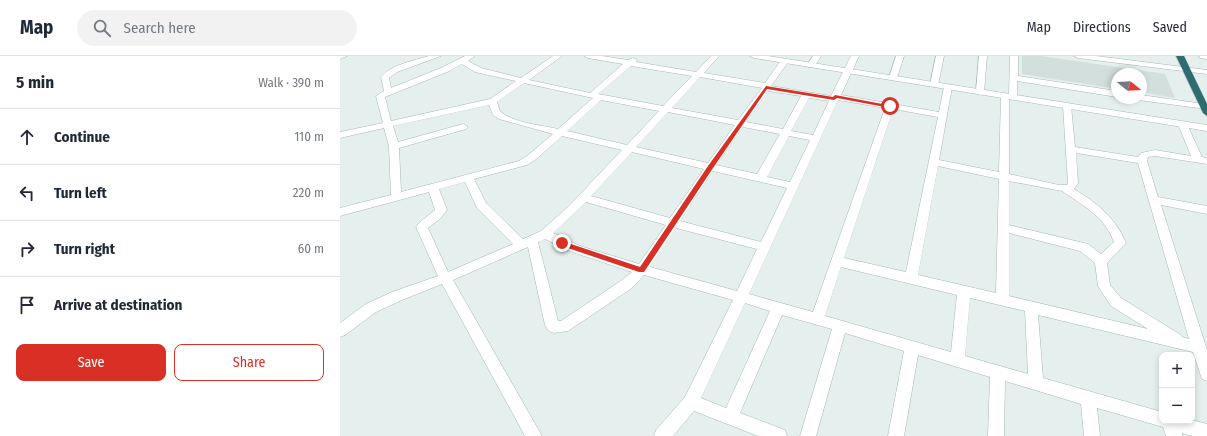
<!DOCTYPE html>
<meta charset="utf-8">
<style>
:root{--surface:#fff;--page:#f2f2f3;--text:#1f2937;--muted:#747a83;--line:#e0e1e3;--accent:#d93025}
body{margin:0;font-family:"Fira Sans Condensed",sans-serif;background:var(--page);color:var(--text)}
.controls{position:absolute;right:12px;bottom:12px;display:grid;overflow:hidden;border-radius:8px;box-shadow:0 2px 6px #0003}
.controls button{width:36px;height:36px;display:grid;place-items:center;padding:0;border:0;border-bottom:1px solid var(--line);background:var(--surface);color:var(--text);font:20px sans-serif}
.compass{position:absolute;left:771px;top:12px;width:36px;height:36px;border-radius:50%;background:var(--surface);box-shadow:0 2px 6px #0003;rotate:108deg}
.stop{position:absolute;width:12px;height:12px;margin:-9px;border:3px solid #d93025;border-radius:50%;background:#fff}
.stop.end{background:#d93025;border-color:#fff;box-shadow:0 1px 4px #0008}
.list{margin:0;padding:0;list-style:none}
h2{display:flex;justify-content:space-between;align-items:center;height:52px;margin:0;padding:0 16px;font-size:17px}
h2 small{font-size:13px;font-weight:400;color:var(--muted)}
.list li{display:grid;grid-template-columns:26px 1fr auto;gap:12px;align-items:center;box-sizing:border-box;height:56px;padding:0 16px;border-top:1px solid var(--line)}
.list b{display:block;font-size:15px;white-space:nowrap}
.list em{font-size:13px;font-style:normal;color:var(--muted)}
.actions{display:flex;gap:8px;padding:12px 16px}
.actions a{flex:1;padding:9px 0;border:1px solid var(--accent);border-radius:8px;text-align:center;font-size:14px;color:var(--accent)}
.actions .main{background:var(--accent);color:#fff}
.icon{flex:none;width:22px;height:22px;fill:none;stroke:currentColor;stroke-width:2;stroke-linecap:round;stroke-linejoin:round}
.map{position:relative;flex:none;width:867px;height:380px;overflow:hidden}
header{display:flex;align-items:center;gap:24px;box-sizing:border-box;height:56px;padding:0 20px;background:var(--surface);border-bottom:1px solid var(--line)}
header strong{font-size:19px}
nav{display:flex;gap:22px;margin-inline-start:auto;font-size:14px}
.search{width:280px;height:36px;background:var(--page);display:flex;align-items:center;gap:10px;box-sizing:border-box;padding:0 14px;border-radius:22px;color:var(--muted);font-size:15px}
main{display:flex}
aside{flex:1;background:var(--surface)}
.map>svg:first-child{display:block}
.built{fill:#d3dfdd}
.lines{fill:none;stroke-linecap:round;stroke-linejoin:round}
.street-casing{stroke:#a7b8b6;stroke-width:1}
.secondary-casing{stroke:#a3bbba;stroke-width:1}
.highway-casing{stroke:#c1caca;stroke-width:1}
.street{fill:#fff;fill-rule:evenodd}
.secondary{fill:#fff;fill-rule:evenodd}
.highway{fill:#2d6d70;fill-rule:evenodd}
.route{fill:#d93025}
</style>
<header>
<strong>Map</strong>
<div class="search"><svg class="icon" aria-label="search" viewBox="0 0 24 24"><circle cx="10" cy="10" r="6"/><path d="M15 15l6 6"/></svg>Search here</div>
<nav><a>Map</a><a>Directions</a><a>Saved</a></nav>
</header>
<main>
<aside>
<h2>5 min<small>Walk · 390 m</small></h2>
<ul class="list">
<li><svg class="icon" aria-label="ahead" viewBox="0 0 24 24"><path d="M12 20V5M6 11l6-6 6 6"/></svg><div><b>Continue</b></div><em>110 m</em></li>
<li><svg class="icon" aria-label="left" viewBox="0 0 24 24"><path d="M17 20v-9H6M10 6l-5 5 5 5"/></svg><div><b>Turn left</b></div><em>220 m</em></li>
<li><svg class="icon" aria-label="right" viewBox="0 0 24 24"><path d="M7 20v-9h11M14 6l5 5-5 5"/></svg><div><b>Turn right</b></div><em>60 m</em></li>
<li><svg class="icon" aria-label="arrive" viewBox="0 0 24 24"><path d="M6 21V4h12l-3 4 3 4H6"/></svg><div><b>Arrive at destination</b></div></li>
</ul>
<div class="actions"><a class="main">Save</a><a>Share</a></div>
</aside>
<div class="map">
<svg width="867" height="380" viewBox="0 0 867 380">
<rect width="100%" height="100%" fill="#e5efed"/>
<path class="built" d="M682 0H701L825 18 835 42 801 36V18H777V33L682 18Z"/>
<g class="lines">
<defs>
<path id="street" d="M0 0H7L0 3Z
M89 0H101L57 16 49 22 51 32 101 12 125 0H135L128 5 141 12 181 22 213 0H222L189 24 250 37 283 8 248 2 244 0H262L288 4 293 2 297 4 296 6 356 16 371 0H379L364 17 425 27 442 3H445L449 5 431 30 491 40 511 0H519L501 39 599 56 604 31 605 29H611L612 31 599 104 659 116 661 40 665 37 669 39 670 0H678V20L777 35V41L677 25V41L673 44 669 42V118L719 129H727L728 127 723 50 724 48 727 47 731 50 735 91 798 101 801 97 815 94 851 100 838 68 840 66H846L862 101 867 102V108L815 100 808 101 807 105 818 141 867 150V158L821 149 867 294V325L862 323 853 296 698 259 703 322 822 356V365L852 364 867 368V380H852L842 377V380H826L823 371 757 352 760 380H744L741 348 665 325 664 380H648L650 321 578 299 564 380H548L564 295 505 277 476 380H460L492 273 442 259 400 357 445 374 447 380H418L354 355 333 380H314L316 374 345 341 393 244 304 219 292 232 228 275 214 277 209 275 205 269 188 191 113 224 202 380H185L102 228 62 244 36 256 5 279 0 281V267L26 248 52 236 98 220 76 171 80 166 95 154 89 136 0 160V152L51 139 49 90 44 72 0 82V76L43 67 36 40 44 35 41 21C52 8 73 5 89 0ZM122 8 135 16 176 25 150 43 51 65 45 41 107 16ZM291 10 352 20 323 50 258 38ZM360 21 422 32 398 64 332 52ZM184 27 253 42 218 73C201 69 172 67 160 55L157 46ZM428 35 461 40 443 73 406 66ZM469 42 489 45 473 79 451 75ZM261 44 319 55 287 89 227 75ZM498 44 545 52 473 256 409 238ZM149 49 153 59 159 63 213 78 187 100 179 105 61 136 59 92 126 73 128 71 123 68 58 86 53 70ZM553 53 598 61 566 216 504 202ZM328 56 395 69 368 107 296 91ZM403 71 440 78 417 118 376 109ZM222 80 282 94 228 151 201 175 183 183 146 147 134 123 187 109 195 104ZM449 80 470 84 450 126 427 121ZM292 96 364 113 330 162 251 140ZM736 97 798 107 849 283 842 281 841 279 781 242 770 229 767 207 786 187C775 161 758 148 734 133L738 127ZM598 110 659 123 656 237 578 219ZM373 115 447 132 421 186 340 165ZM669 125 722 135 747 152 761 164 770 177 774 186 761 198 748 188 669 169ZM125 126 137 152 173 188 108 216 88 172 101 162 107 154 99 133ZM246 146 326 169 299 208 240 190 213 177ZM336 172 417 193 397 235 310 211ZM669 177 740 195 755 207 758 230 771 250 808 273 669 240ZM205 183 232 196 292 216 282 224 221 265H218L198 186ZM501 211 617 239 611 296 485 260ZM630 242 685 255 688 318 625 300ZM405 247 430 255 386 352 361 342Z
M473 0H481L474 11H468L467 9Z
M556 0H564L557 22 553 24 549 22Z
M596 0H604L598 29 594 31 590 29Z
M639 0H647L644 36 640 39 636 36Z
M734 0H756L867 14V18L738 2Z
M859 0H867V3L860 2Z
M801 39 864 48 867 49V53L798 44 797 42H801Z"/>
<path id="secondary" d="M410 0H428L867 69V75L414 2Z"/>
<path id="highway" d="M836 0H844L867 48V60L863 57Z"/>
</defs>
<use href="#street" class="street-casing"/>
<use href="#secondary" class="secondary-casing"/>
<use href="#highway" class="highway-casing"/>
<use href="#street" class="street"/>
<use href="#secondary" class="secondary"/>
<use href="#highway" class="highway"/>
</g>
<path class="route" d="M426 30 493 41 495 39 553 50 550 52 497 42 494 44 427 33 373 112 304 216H299L219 189 218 187 222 185 300 211 368 110Z"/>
</svg>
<div class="controls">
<button>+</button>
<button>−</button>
</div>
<svg class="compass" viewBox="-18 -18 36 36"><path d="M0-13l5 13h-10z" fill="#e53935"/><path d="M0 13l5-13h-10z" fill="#747a83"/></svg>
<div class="stop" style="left:550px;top:50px"></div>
<div class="stop end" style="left:222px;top:187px"></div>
</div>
</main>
